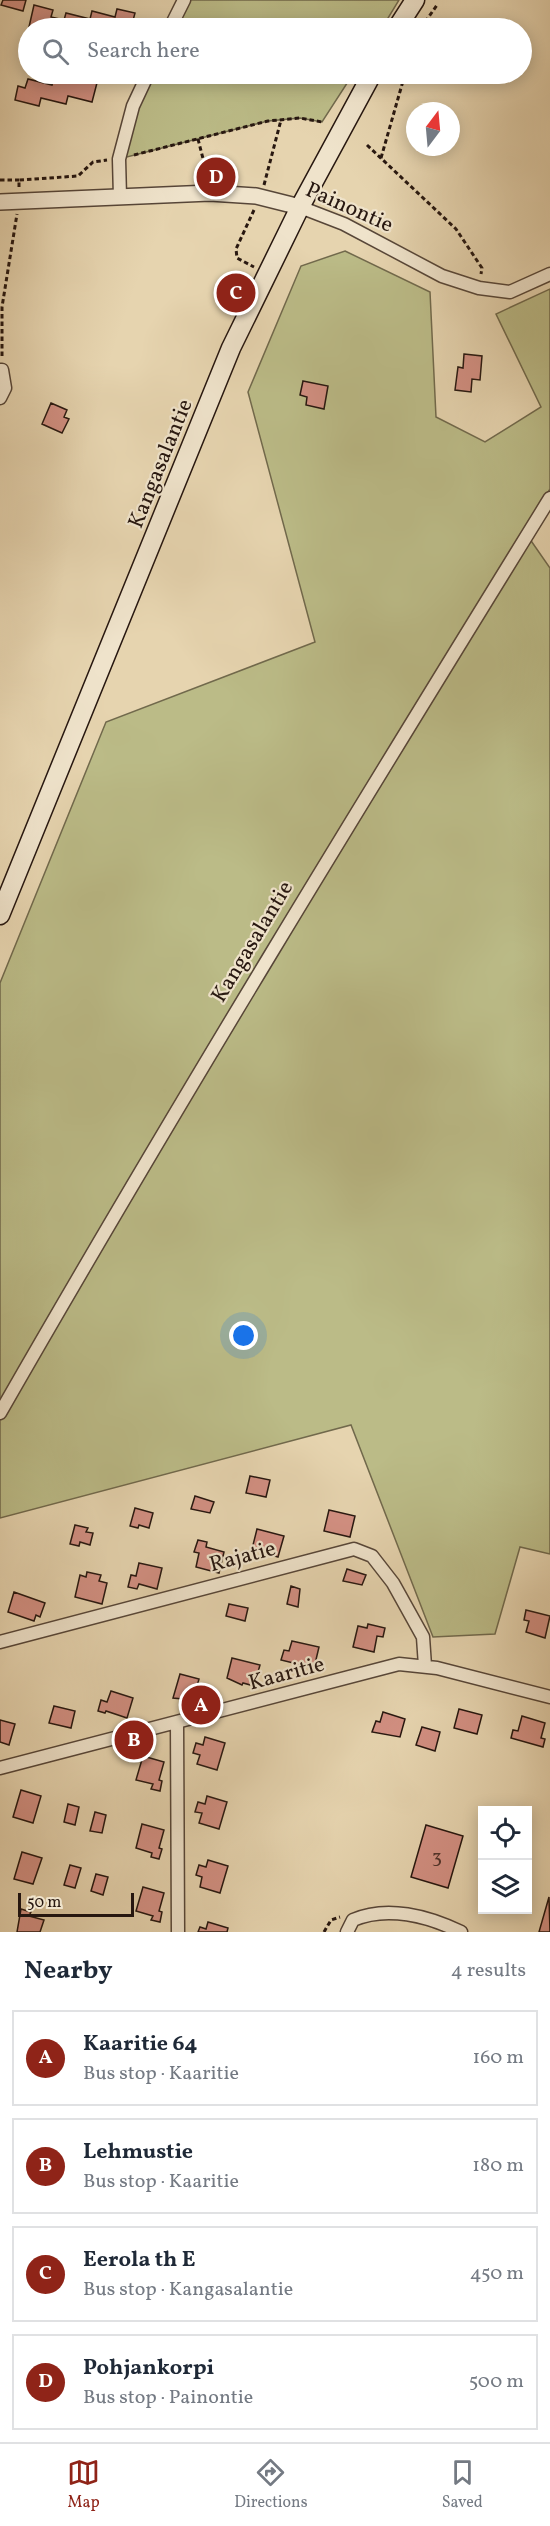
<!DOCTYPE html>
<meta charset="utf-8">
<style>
:root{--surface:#fff;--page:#f2f2f3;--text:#1f2937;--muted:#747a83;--line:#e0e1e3;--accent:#8f2418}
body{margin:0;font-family:Vollkorn,serif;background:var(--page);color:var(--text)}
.controls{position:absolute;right:18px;bottom:18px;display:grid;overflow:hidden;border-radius:0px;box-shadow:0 3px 15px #0003}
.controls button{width:54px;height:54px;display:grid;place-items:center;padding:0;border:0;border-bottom:2px solid var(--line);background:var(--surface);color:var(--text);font:30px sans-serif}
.compass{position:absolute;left:406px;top:102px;width:54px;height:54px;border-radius:50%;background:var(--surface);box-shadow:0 3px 15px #0003;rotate:16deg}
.scale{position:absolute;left:18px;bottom:15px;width:116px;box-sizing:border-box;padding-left:6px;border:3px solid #271710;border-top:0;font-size:16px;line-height:21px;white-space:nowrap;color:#271710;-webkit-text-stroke:4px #efe3cb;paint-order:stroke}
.you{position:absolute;left:244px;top:1336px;width:21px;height:21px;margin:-15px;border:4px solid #fff;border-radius:50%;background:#1a73e8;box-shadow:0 0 0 9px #1a73e833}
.badge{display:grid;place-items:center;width:39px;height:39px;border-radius:50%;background:var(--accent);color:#fff;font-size:20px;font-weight:700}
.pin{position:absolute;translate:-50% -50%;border:3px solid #fff;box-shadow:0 2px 6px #0006}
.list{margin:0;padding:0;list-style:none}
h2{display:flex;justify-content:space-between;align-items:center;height:78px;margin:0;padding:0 24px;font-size:26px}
h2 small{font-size:20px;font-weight:400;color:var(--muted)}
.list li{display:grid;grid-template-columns:39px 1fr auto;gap:18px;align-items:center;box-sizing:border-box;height:96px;margin:0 12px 12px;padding:0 12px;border:2px solid var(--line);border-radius:0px}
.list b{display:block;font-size:22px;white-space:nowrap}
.list p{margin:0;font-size:20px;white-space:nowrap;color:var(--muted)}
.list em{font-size:20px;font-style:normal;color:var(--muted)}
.icon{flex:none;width:33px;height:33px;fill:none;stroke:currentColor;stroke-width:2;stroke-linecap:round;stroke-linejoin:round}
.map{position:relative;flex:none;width:550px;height:1932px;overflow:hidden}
.search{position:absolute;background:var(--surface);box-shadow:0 3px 15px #0003;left:18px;right:18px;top:18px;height:66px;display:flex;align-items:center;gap:15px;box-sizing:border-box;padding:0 21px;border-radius:33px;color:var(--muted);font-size:22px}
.sheet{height:510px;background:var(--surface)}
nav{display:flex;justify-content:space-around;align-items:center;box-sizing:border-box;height:84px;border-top:2px solid var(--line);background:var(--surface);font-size:16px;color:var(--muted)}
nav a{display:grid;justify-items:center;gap:3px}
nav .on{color:var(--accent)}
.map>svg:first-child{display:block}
.green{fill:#bbbb87;stroke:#71694c;stroke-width:1.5}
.building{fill:#d39083;stroke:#271710;stroke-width:1.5}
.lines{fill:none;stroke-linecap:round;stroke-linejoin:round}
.minor-casing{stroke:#574638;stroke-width:15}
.tertiary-casing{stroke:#574638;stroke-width:18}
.secondary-casing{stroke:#271710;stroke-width:21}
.path{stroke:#271710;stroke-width:3;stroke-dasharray:4.5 3;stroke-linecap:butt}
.minor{stroke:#efe3cb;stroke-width:12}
.tertiary{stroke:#efe3cb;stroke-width:15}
.secondary{stroke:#efe3cb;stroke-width:18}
.labels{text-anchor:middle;stroke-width:4.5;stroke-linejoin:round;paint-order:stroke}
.number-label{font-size:20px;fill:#52352d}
.street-label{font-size:22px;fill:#271710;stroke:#efe3cb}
</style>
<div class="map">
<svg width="550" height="1932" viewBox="0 0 550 1932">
<rect width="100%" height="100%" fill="#e6d4af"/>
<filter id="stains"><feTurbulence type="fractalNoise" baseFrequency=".00333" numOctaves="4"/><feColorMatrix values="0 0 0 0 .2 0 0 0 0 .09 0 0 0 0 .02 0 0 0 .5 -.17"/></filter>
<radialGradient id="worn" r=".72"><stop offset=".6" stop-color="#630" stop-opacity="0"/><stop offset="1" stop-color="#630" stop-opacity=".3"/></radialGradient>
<path class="green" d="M184 0H399L382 28H170Z
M148 74H353L322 122 300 118 268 121 119 159Z
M345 251 430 292 436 417 485 442 541 407 496 314 550 289V489L58 1312 527 535 550 568V1554L520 1547 495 1634 433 1637 351 1425 0 1518V983L106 722 315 642 248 392 301 266Z"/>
<path class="building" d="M3 0H26L23 11 1 5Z
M34 5 53 10 51 17 64 20 66 13 90 19 92 11 115 17 117 9 135 13 131 28H35L29 27Z
M79 75 98 79 92 102 68 96 66 104 41 98 39 106 15 100 18 86 25 88 28 79 52 85 54 77 77 83Z
M464 354 482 356 480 380 472 379 471 392 455 390 458 367 463 368Z
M303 381 328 386 324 409 306 405 307 397 300 395Z
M51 403 67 410 64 417 69 419 62 433 42 424Z
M250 1476 270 1480 266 1497 246 1493Z
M195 1496 214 1502 210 1513 191 1509Z
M135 1508 153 1513 149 1528 139 1525 138 1528 130 1526Z
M329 1510 355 1516 350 1537 324 1531Z
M75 1525 88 1528 86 1532 93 1533 90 1545 80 1542 79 1546 70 1544Z
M257 1529 284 1536 278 1557 252 1549Z
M198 1540 207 1542 206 1547 224 1552 219 1573 196 1567 199 1553 194 1552Z
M139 1563 162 1568 157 1589 139 1584 137 1589 128 1587 131 1575 136 1576Z
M347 1569 366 1575 362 1585 343 1581Z
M87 1572 101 1575 99 1581 107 1583 102 1604 75 1597 80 1575 86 1577Z
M291 1586 300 1589 298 1607 287 1604Z
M14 1592 45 1603 40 1617 36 1615 34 1621 8 1612Z
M229 1604 248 1608 245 1621 226 1616Z
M526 1610 550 1616 545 1638 526 1632 529 1621 524 1620Z
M368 1624 385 1628 383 1637 377 1636 374 1652 353 1647 358 1626 367 1628Z
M292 1641 319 1647 314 1668 281 1660 284 1650 289 1651Z
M232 1658 260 1665 254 1686 243 1683 242 1685 227 1678Z
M180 1674 199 1679 193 1700 173 1698Z
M111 1691 133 1698 127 1718 106 1711 105 1713 98 1711 101 1700 107 1702Z
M54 1706 75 1711 71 1728 49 1723Z
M459 1709 482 1715 477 1734 454 1728Z
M383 1712 405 1719 400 1737 372 1732 376 1721 380 1722Z
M522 1716 545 1723 541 1738 545 1739 543 1747 511 1738 513 1730 518 1731Z
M0 1720 15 1724 9 1745 0 1742Z
M422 1727 440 1732 435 1751 416 1745Z
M205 1737 225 1743 217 1770 197 1764 200 1755 193 1753 196 1743 203 1745Z
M143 1756 164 1762 159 1780 162 1781 160 1791 151 1789 153 1784 136 1780Z
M21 1790 41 1796 33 1823 13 1817Z
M207 1796 227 1802 219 1829 199 1823 202 1813 195 1812 198 1802 205 1804Z
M68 1804 79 1807 75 1825 64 1822Z
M95 1812 106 1815 102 1833 90 1831Z
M142 1824 164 1830 159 1848 162 1849 159 1859 151 1857 152 1853 136 1848Z
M426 1825 463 1836 448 1888 411 1877Z
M22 1852 42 1858 33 1884 14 1879Z
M208 1860 228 1866 220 1893 200 1887 202 1877 196 1875 199 1865 206 1867Z
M70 1865 81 1868 75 1888 64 1885Z
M96 1874 108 1877 103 1895 91 1891Z
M143 1887 164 1893 159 1911 162 1912 160 1922 151 1920 153 1916 136 1911Z
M549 1897 550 1932H539Z
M21 1909 31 1912 29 1916 44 1920 40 1932H17Z
M208 1922 228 1928 227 1932H198L200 1927 206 1929Z"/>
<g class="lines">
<defs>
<path id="minor" d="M170 28 184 0
M120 197 119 159 133 106 148 74
M300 207 344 224 442 276 479 288 510 292 550 274
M0 370H2L5 388 0 398
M0 1413C177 1104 363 801 550 498
M0 1642 354 1549 372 1556 393 1583 423 1637 425 1666
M177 1722 178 1932
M0 1768 399 1664 437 1668 550 1697
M347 1932 353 1920C387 1905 428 1916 461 1932"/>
<path id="tertiary" d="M0 202 210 193 256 196 300 207"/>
<path id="secondary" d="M397 28 415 0
M0 915 231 348 300 207 372 74"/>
</defs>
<use href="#minor" class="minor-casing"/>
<use href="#tertiary" class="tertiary-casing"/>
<use href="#secondary" class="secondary-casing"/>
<path class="path" d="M421 28 437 5
M198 139 208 178
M367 145 456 229 482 268 481 274
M134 155 268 121 300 118 322 122
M381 158 405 74
M0 180H19
M264 185 281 120
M19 187V180L78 176 93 162 107 160
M254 210 236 249 237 258 254 267
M2 356V307L17 214
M324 1932 331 1920 340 1917"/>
<use href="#minor" class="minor"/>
<use href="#tertiary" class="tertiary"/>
<use href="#secondary" class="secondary"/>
</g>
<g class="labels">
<g class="number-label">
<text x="437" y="1863">3</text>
</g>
<g class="street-label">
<text transform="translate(350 206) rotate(24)" y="8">Painontie</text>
<text transform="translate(159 463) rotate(-68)" y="8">Kangasalantie</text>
<text transform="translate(251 941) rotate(-59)" y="8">Kangasalantie</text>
<text transform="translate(242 1555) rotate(-15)" y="8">Rajatie</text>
<text transform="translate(286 1672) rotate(-15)" y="8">Kaaritie</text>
</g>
</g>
<rect width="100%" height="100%" filter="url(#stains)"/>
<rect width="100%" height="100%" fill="url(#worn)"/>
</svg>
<div class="controls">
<button><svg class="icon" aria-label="locate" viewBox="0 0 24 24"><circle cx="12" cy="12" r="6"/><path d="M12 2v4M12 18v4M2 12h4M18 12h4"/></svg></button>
<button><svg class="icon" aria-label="layers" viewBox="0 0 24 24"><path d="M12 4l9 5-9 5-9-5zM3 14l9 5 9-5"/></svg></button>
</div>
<svg class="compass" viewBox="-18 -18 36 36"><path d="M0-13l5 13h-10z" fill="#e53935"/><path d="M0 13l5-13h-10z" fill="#747a83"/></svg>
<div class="scale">50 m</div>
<div class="you"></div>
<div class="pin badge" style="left:201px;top:1705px">A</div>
<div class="pin badge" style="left:134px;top:1740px">B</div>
<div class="pin badge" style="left:236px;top:293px">C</div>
<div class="pin badge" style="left:216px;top:177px">D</div>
<div class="search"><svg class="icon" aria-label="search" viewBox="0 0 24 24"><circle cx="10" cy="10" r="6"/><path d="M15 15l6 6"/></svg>Search here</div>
</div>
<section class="sheet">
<h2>Nearby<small>4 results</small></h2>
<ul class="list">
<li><span class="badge">A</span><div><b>Kaaritie 64</b><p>Bus stop · Kaaritie</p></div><em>160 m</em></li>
<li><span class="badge">B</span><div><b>Lehmustie</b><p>Bus stop · Kaaritie</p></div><em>180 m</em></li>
<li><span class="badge">C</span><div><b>Eerola th E</b><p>Bus stop · Kangasalantie</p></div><em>450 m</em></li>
<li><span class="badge">D</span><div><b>Pohjankorpi</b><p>Bus stop · Painontie</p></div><em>500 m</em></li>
</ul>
</section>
<nav>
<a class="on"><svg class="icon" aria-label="map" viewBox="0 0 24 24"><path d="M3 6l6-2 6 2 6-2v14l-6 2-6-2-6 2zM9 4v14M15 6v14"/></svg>Map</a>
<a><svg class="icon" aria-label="directions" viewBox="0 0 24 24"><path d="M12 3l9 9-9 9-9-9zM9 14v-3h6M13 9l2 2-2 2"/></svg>Directions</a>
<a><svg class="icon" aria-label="saved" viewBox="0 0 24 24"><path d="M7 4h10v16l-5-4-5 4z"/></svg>Saved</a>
</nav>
